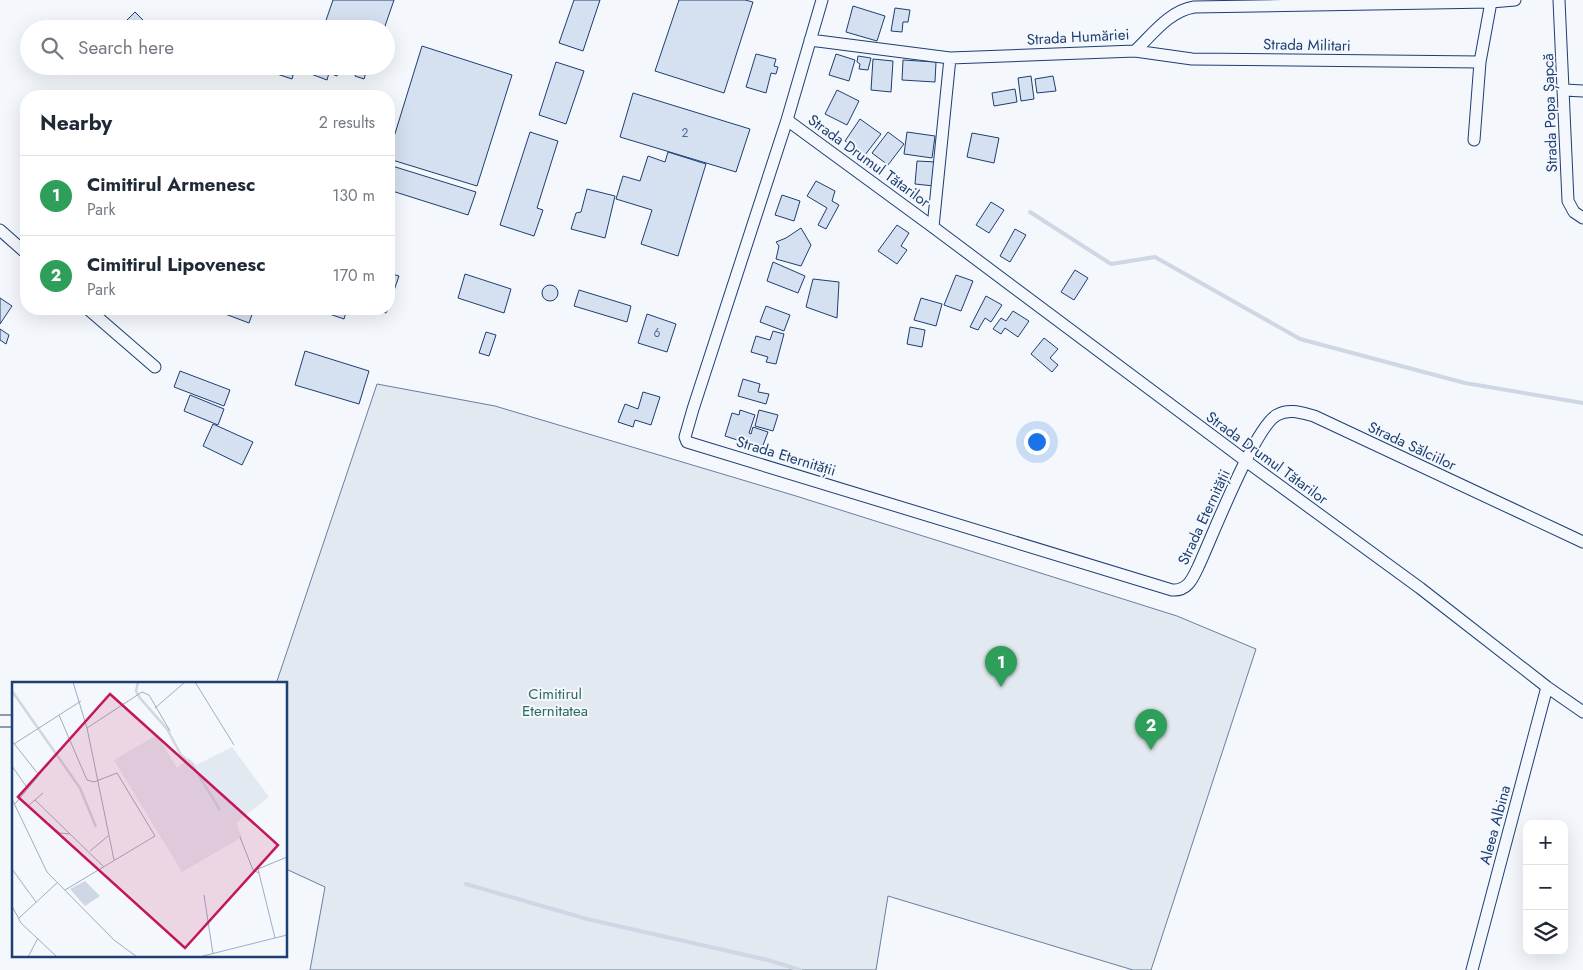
<!DOCTYPE html>
<meta charset="utf-8">
<style>
:root{--surface:#fff;--page:#f6f6f7;--text:#1f2937;--muted:#747a83;--line:#e0e1e3;--accent:#0f766e}
body{margin:0;font-family:Jost,sans-serif;background:var(--page);color:var(--text)}
.controls{position:absolute;right:15px;bottom:15px;display:grid;overflow:hidden;border-radius:10px;box-shadow:0 5px 20px #0002}
.controls button{width:45px;height:45px;display:grid;place-items:center;padding:0;border:0;border-bottom:1px solid var(--line);background:var(--surface);color:var(--text);font:25px sans-serif}
.you{position:absolute;left:1036px;top:441px;width:18px;height:18px;margin:-12px;border:4px solid #fff;border-radius:50%;background:#1a73e8;box-shadow:0 0 0 8px #1a73e833}
.badge{display:grid;place-items:center;width:32px;height:32px;border-radius:50%;background:var(--accent);color:#fff;font-size:16px;font-weight:700}
.pin{position:absolute;translate:-50% -41px;filter:drop-shadow(0 1px 2px #0008)}
.pin::after{content:'';position:absolute;top:26px;width:18px;height:15px;background:inherit;clip-path:polygon(0 0,100% 0,50% 100%)}
.list{margin:0;padding:0;list-style:none}
h2{display:flex;justify-content:space-between;align-items:center;height:65px;margin:0;padding:0 20px;font-size:21px}
h2 small{font-size:16px;font-weight:400;color:var(--muted)}
.list li{display:grid;grid-template-columns:32px 1fr auto;gap:15px;align-items:center;box-sizing:border-box;height:80px;padding:0 20px;border-top:1px solid var(--line)}
.list b{display:block;font-size:19px;white-space:nowrap}
.list p{margin:0;font-size:16px;white-space:nowrap;color:var(--muted)}
.list em{font-size:16px;font-style:normal;color:var(--muted)}
.icon{flex:none;width:28px;height:28px;fill:none;stroke:currentColor;stroke-width:2;stroke-linecap:round;stroke-linejoin:round}
.map{position:relative;flex:none;width:1583px;height:970px;overflow:hidden}
.search{position:absolute;background:var(--surface);box-shadow:0 5px 20px #0002;left:20px;top:20px;width:375px;height:55px;display:flex;align-items:center;gap:12px;box-sizing:border-box;padding:0 18px;border-radius:28px;color:var(--muted);font-size:19px}
.panel{position:absolute;background:var(--surface);box-shadow:0 5px 20px #0002;left:20px;top:90px;width:375px;height:225px;border-radius:20px}
.map>svg:first-child{display:block}
.green{fill:#e3e9f0;stroke:#687fa3}
.lines{fill:none;stroke-linecap:round;stroke-linejoin:round}
.stream{stroke:#cfd7e4;stroke-width:4}
.building{fill:#d5e0f0;stroke:#1d3f73}
.minor-casing{stroke:#1d3f73;stroke-width:13}
.minor{stroke:#f4f7fb;stroke-width:11}
.labels{text-anchor:middle;stroke-width:4;stroke-linejoin:round;paint-order:stroke}
.number-label{font-size:12px;fill:#4b6792}
.street-label{font-size:15px;fill:#1d3f73;stroke:#f4f7fb}
.park-label{font-size:15px;fill:#2c6c60;stroke:#f4f7fb}
.inset-river{fill:none;stroke:#cfd7e4;stroke-width:2.5}
.inset-road{fill:none;stroke:#9eadc5;stroke-width:1}
.view{fill:#c2185b;fill-opacity:0.15;stroke:#c2185b;stroke-width:2.5}
.inset-edge{fill:none;stroke:#1d3f73;stroke-width:2.5}
</style>
<div class="map">
<svg width="1583" height="970" viewBox="0 0 1583 970">
<rect width="100%" height="100%" fill="#f4f7fb"/>
<path class="green" d="M377 384 495 406 796 496 1177 616 1256 649 1151 970H1133L888 896 876 970H310L325 887 286 869V684H276Z"/>
<g class="lines">
<path class="stream" d="M1030 212 1111 264 1155 257 1300 339 1465 383 1583 403
M466 884 587 919 768 960 800 970"/>
</g>
<path class="building" d="M333 0H394L384 29H323Z
M574 0H600L583 51 559 43Z
M679 0H745L753 2 724 93 655 71Z
M853 6 885 16 877 41 846 32Z
M895 8 910 10 908 22H903L902 32 891 31Z
M135 12 144 21 138 27 140 29H118Z
M112 21 117 27 116 29H95L101 23 107 25Z
M422 46 512 75 477 186 389 159V153Z
M756 54 776 59 774 66 778 67 776 74 771 73 766 93 746 87Z
M836 54 855 60 849 81 829 75Z
M858 56 871 58 868 70 859 69 860 64 857 62Z
M873 59 893 61 891 92 871 90Z
M903 60 936 62 935 82 902 80Z
M556 62 584 71 566 124 539 115Z
M280 66H341L337 76 329 73 327 80 295 68 292 79 277 74Z
M358 66H368L364 79 355 76Z
M1031 76 1034 99 1021 101 1018 78Z
M1053 76 1056 91 1037 93 1035 79Z
M1015 89 1017 102 994 106 992 93Z
M837 90 859 101 847 125 825 114Z
M633 93 750 129 736 172 620 137Z
M860 119 881 134 865 155 845 141Z
M530 132 558 141 537 208 543 210 534 236 500 225Z
M888 132 904 144 888 165 872 153Z
M907 132 935 136 932 158 904 154Z
M972 133 999 138 994 163 967 157Z
M668 152 706 164 678 256 641 244 652 210 616 199 623 176 640 181 648 156 665 162Z
M917 161 936 162 934 186 915 184Z
M389 165 476 192 468 215 389 190Z
M816 181 835 191 832 201 839 205 826 229 818 225 827 208 807 196Z
M587 189 615 196 605 238 571 229 576 213 581 212Z
M782 195 800 201 794 221 775 215Z
M991 202 1004 210 989 233 976 225Z
M897 225 909 233 901 246 907 250 897 264 878 251Z
M801 228 811 245 801 266 776 259 779 246 776 242 786 238Z
M1015 229 1026 235 1010 262 1000 256Z
M773 262 805 276 798 293 767 281Z
M1075 270 1088 278 1074 300 1061 292Z
M389 273 399 276 389 305Z
M465 274 511 289 504 313 458 298Z
M956 275 973 281 961 311 944 305Z
M813 279 839 282 837 318 806 307Z
M542 293a8 8 0 1 1 16 0a8 8 0 1 1-16 0Z
M579 290 631 306 627 322 574 306Z
M986 296 1002 305 991 322 985 318 978 330 970 327Z
M0 298 12 306 0 324Z
M921 298 942 304 936 326 914 320Z
M766 306 790 315 784 331 760 322Z
M212 309H254L249 323Z
M315 309H347L344 319Z
M374 309H388L386 313Z
M1013 311 1029 321 1018 337 1005 328 1001 334 993 329 1001 318 1006 321Z
M647 314 676 324 667 352 638 343Z
M910 327 925 330 922 347 907 344Z
M0 329 9 335 6 344 0 340Z
M773 331 784 334 776 364 766 362 768 357 751 352 756 336 770 340Z
M486 332 496 335 489 356 479 353Z
M1044 338 1058 349 1050 358 1058 365 1052 372 1031 354Z
M305 351 369 371 359 404 295 385Z
M180 371 230 390 224 406 174 387Z
M743 379 760 384 758 392 769 394 766 404 738 396Z
M643 392 660 397 651 425 635 420 633 427 618 422 625 404 638 409Z
M190 395 224 409 218 425 184 411Z
M740 410 755 415 749 433 751 434 753 427 768 432 762 448 725 436 732 413 739 415Z
M759 410 778 415 773 431 755 426Z
M213 424 253 442 242 465 203 446Z"/>
<g class="lines">
<defs>
<path id="minor" d="M822 0 787 120 693 409 685 437 687 442 1172 590C1188 591 1193 578 1199 565 1212 537 1255 426 1277 415 1289 408 1302 413 1314 416L1583 542
M1559 0 1568 201 1574 212 1583 218
M810 40 950 58 1135 51C1152 35 1169 11 1194 7L1491 2 1515 0
M1135 51 1192 59 1480 62
M1565 90 1583 91
M787 120 933 227 1246 461 1420 588 1547 687 1583 712
M1474 140 1480 62 1491 2
M933 227 950 58
M0 230 26 253
M88 309 155 367
M0 721H14
M1472 970 1547 687"/>
</defs>
<use href="#minor" class="minor-casing"/>
<use href="#minor" class="minor"/>
</g>
<g class="labels">
<g class="number-label">
<text x="685" y="137">2</text>
<text x="657" y="337">6</text>
</g>
<g class="street-label">
<text transform="translate(1078 37) rotate(-3)" y="5">Strada Humăriei</text>
<text transform="translate(1307 45) rotate(1)" y="5">Strada Militari</text>
<text transform="translate(1550 113) rotate(-92)" y="5">Strada Popa Șapcă</text>
<text transform="translate(869 161) rotate(36)" y="5">Strada Drumul Tătarilor</text>
<text transform="translate(1412 446) rotate(25)" y="5">Strada Sălciilor</text>
<text transform="translate(786 456) rotate(17)" y="5">Strada Eternității</text>
<text transform="translate(1267 458) rotate(36)" y="5">Strada Drumul Tătarilor</text>
<text transform="translate(1204 517) rotate(-65)" y="5">Strada Eternității</text>
<text transform="translate(1495 825) rotate(-75)" y="5">Aleea Albina</text>
</g>
<g class="park-label">
<text x="555" y="699">Cimitirul<tspan x="555" dy="17">Eternitatea</tspan></text>
</g>
</g>
<g transform="translate(12 682)">
<rect width="275" height="275" fill="#f4f7fb"/>
<path d="M145 53 165 86 178 76 184 83 220 65 257 115 224 141 230 155 170 190 102 78Z" fill="#e3e9f0"/>
<path d="M73 199 88 214 73 224 58 207Z" fill="#cfd7e4"/>
<path class="inset-river" d="M126 0 124 9 128 16 155 47 169 73 180 82 208 128M0 9 68 106 84 145"/>
<path class="inset-road" d="M61 0 75 46 102 178M183 0 222 63M143 26 173 0M47 33 75 98 82 100 105 91 143 154 53 208M75 46 130 10 137 13 158 49M0 59 27 93 3 122M2 62 69 19M0 84 16 107M0 117 35 190 102 258 125 275M8 118 48 151 58 152 92 185M23 118 58 152M16 124 31 111M228 155 241 188 247 191M78 169 96 154M0 187 24 220M192 213 201 272M0 224 9 241 45 275M7 236 45 201M263 256 246 187 275 175M16 275 26 256M187 275 275 253"/>
<path class="view" d="M98 12 266 163 173 266 6 115Z"/>
<rect width="275" height="275" class="inset-edge"/>
</g>
</svg>
<div class="controls">
<button>+</button>
<button>−</button>
<button><svg class="icon" aria-label="layers" viewBox="0 0 24 24"><path d="M12 4l9 5-9 5-9-5zM3 14l9 5 9-5"/></svg></button>
</div>
<div class="you"></div>
<div class="pin badge" style="left:1001px;top:687px;background:#2e9e5b">1</div>
<div class="pin badge" style="left:1151px;top:750px;background:#2e9e5b">2</div>
<div class="search"><svg class="icon" aria-label="search" viewBox="0 0 24 24"><circle cx="10" cy="10" r="6"/><path d="M15 15l6 6"/></svg>Search here</div>
<section class="panel">
<h2>Nearby<small>2 results</small></h2>
<ul class="list">
<li><span class="badge" style="background:#2e9e5b">1</span><div><b>Cimitirul Armenesc</b><p>Park</p></div><em>130 m</em></li>
<li><span class="badge" style="background:#2e9e5b">2</span><div><b>Cimitirul Lipovenesc</b><p>Park</p></div><em>170 m</em></li>
</ul>
</section>
</div>
